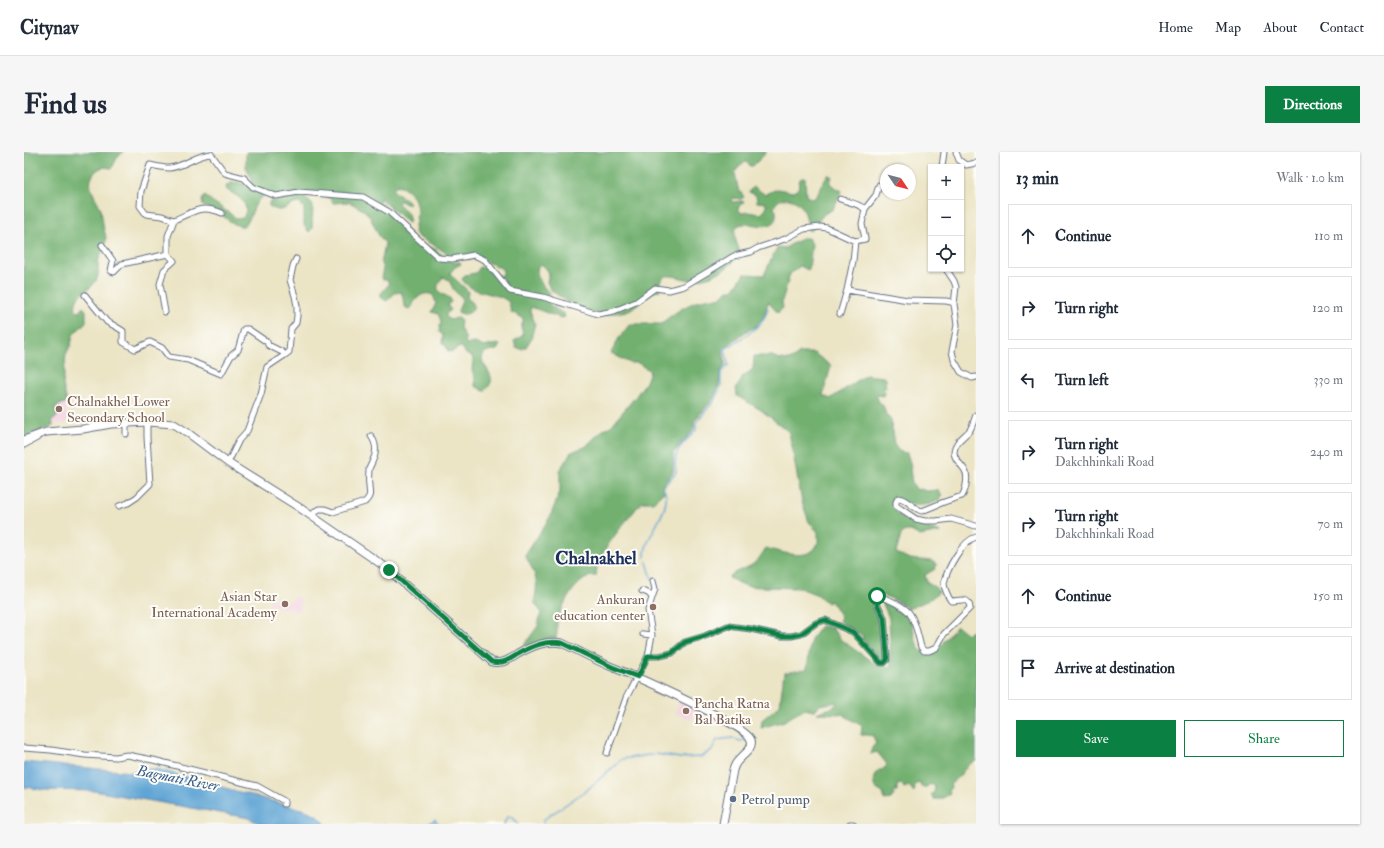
<!DOCTYPE html>
<meta charset="utf-8">
<style>
:root{--surface:#fff;--page:#f6f6f7;--text:#1f2937;--muted:#747a83;--line:#e0e1e3;--accent:#0b8043}
body{margin:0;font-family:"IM FELL Double Pica",serif;background:var(--page);color:var(--text)}
.controls{position:absolute;right:12px;top:12px;display:grid;overflow:hidden;border-radius:0px;box-shadow:0 1px 3px #0004}
.controls button{width:36px;height:36px;display:grid;place-items:center;padding:0;border:0;border-bottom:1px solid var(--line);background:var(--surface);color:var(--text);font:20px sans-serif}
.compass{position:absolute;left:856px;top:12px;width:36px;height:36px;border-radius:50%;background:var(--surface);box-shadow:0 1px 3px #0004;rotate:125deg}
.stop{position:absolute;width:12px;height:12px;margin:-9px;border:3px solid #0b8043;border-radius:50%;background:#fff}
.stop.end{background:#0b8043;border-color:#fff;box-shadow:0 1px 4px #0008}
.list{margin:0;padding:0;list-style:none}
h2{display:flex;justify-content:space-between;align-items:center;height:52px;margin:0;padding:0 16px;font-size:17px}
h2 small{font-size:13px;font-weight:400;color:var(--muted)}
.list li{display:grid;grid-template-columns:26px 1fr auto;gap:12px;align-items:center;box-sizing:border-box;height:64px;margin:0 8px 8px;padding:0 8px;border:1px solid var(--line);border-radius:0px}
.list b{display:block;font-size:15px;white-space:nowrap}
.list p{margin:0;font-size:13px;white-space:nowrap;color:var(--muted)}
.list em{font-size:13px;font-style:normal;color:var(--muted)}
.actions{display:flex;gap:8px;padding:12px 16px}
.actions a{flex:1;padding:9px 0;border:1px solid var(--accent);border-radius:0px;text-align:center;font-size:14px;color:var(--accent)}
.actions .main{background:var(--accent);color:#fff}
.icon{flex:none;width:22px;height:22px;fill:none;stroke:currentColor;stroke-width:2;stroke-linecap:round;stroke-linejoin:round}
.map{position:relative;flex:none;width:952px;height:672px;overflow:hidden;border-radius:0px}
header{display:flex;align-items:center;gap:24px;box-sizing:border-box;height:56px;padding:0 20px;background:var(--surface);border-bottom:1px solid var(--line)}
header strong{font-size:19px}
nav{display:flex;gap:22px;margin-inline-start:auto;font-size:14px}
.intro{display:flex;align-items:center;justify-content:space-between;box-sizing:border-box;height:96px;padding:0 24px}
h1{margin:0;font-size:28px}
.button{padding:10px 18px;border-radius:0px;background:var(--accent);color:#fff;font-size:14px;font-weight:700}
main{display:flex;gap:24px;padding:0 24px}
aside{flex:1;background:var(--surface);border-radius:0px;box-shadow:0 1px 3px #0004}
.map>svg:first-child{display:block}
.built{fill:#f2cfe1}
.forest{fill:#72b070;stroke:#467067}
.water{fill:#5fa4d4;stroke:#3d6a99}
.lines{fill:none;stroke-linecap:round;stroke-linejoin:round}
.stream{stroke:#5fa4d4;stroke-width:1.5}
.minor-casing{stroke:#646e82;stroke-width:7}
.major-casing{stroke:#646e82;stroke-width:9}
.minor{stroke:#fff;stroke-width:5}
.major{stroke:#fff;stroke-width:7}
.route{stroke:#0b8043;stroke-width:5}
.education-dot{fill:#8d6e63;stroke:#fdfcf7;stroke-width:1.5}
.service-dot{fill:#5c6f8a;stroke:#fdfcf7;stroke-width:1.5}
.labels{text-anchor:middle;stroke-width:4;stroke-linejoin:round;paint-order:stroke}
.education-label{font-size:14px;fill:#785e54;stroke:#fdfcf7;text-anchor:start}
.service-label{font-size:14px;fill:#4e5e75;stroke:#fdfcf7;text-anchor:start}
.water-label{font-size:15px;font-style:italic;fill:#365e8d;stroke:#fdfcf7}
.district-label{font-size:18px;font-weight:bold;fill:#1b2f5e;stroke:#fdfcf7}
</style>
<header>
<strong>Citynav</strong>
<nav><a>Home</a><a>Map</a><a>About</a><a>Contact</a></nav>
</header>
<div class="intro"><h1>Find us</h1><a class="button">Directions</a></div>
<main>
<div class="map">
<svg width="952" height="672" viewBox="0 0 952 672">
<rect width="100%" height="100%" fill="#fdfcf7"/>
<filter id="ink" filterUnits="userSpaceOnUse"><feTurbulence type="fractalNoise" baseFrequency=".025" numOctaves="2"/><feDisplacementMap in="SourceGraphic" scale="8" xChannelSelector="R" yChannelSelector="G"/><feConvolveMatrix kernelMatrix="1 2 1 2 8 2 1 2 1" color-interpolation-filters="sRGB"/></filter>
<filter id="wash" filterUnits="userSpaceOnUse"><feTurbulence type="fractalNoise" baseFrequency=".012" numOctaves="4" result="noise"/><feDisplacementMap in="SourceGraphic" scale="16" xChannelSelector="R" yChannelSelector="G"/><feGaussianBlur stdDeviation="0.9" result="paint"/><feColorMatrix in="noise" values="0 0 0 0 0 0 0 0 0 0 0 0 0 0 0 0 0 1.4 0 .05"/><feComposite in="paint" operator="in"/></filter>
<g filter="url(#wash)">
<rect width="100%" height="100%" fill="#ebe4c5"/>
<path class="built" d="M42 249 43 271 28 272 27 250Z
M270 445 277 447 275 459 245 453 247 446 268 450Z
M656 550 672 558 667 568 651 561Z"/>
<path class="forest" d="M0 0H100C92 3 92 10 88 16 85 16 81 15 79 15 76 16 73 18 71 20 60 33 72 44 77 57 78 62 78 67 79 72 79 77 82 82 82 87 82 95 77 100 75 107 72 115 78 120 71 130 63 142 49 140 52 159L55 160 59 155 62 158V170L49 183 47 193 42 202 39 233 43 250 31 255 33 265 28 267 29 274 0 285Z
M222 0H743L729 14H726L722 10C716 11 714 16 711 21L714 36 720 45 717 47 710 46 708 48 709 50 717 49 720 50 716 53 714 56 717 61 724 60 737 62 742 57V51L733 50 732 43 725 40 727 37 730 35C747 46 736 43 754 37L769 40 774 37 776 27 781 25 782 44 789 47C799 39 797 30 804 23L808 24 806 32 818 39 809 57 800 62 787 79 784 78C784 73 782 63 780 59 775 46 754 41 750 56L752 59C755 89 714 60 711 79 710 87 714 93 716 101 706 118 682 130 662 127 655 126 649 123 641 124L636 130V138L628 141 607 157 602 159 582 163 558 159 543 150 526 137 523 130 525 121 521 115 517 112C507 120 519 134 525 141 525 143 523 145 523 147 523 153 535 159 540 162L541 165 537 166 507 155 506 159 511 171 507 187 502 195 498 197 492 196 490 189 497 185 499 182 497 175 499 170V166L487 160C486 157 486 153 485 151 477 139 447 144 438 127L441 123 452 121 456 115C466 115 469 126 479 123V118L475 115 455 107H433L427 105 415 96 394 85 390 79C393 63 397 49 382 37 378 34 376 33 371 34L369 37C371 43 381 44 385 51L383 53 377 49H375L374 51 384 62 386 70 384 71 382 69 357 47H355V50L361 55 395 92 411 97 424 108 428 110H436L437 112 431 115 426 121C431 129 440 133 444 140L443 146 449 151C451 160 442 165 434 160 434 155 439 151 438 145 435 143 432 141 430 138 426 132 426 127 419 125 408 138 416 141 426 146L427 150 423 153 427 158 422 162V165L426 168 434 166 437 168 436 176 441 185 442 192 451 191 460 195 473 192 476 193 473 198C465 199 459 198 458 208 463 220 475 227 460 239L451 234V225L448 219 449 205 442 202 438 195H436L428 200 424 199 422 194 418 191 419 183 415 180 417 169 414 162 408 160 412 151 409 143C402 140 396 142 391 149 388 152 390 154 386 157L380 155 379 145 377 140 371 141 363 149 356 145V143L365 132 363 128H359L357 126 359 117 357 112 361 91 354 82 346 65 341 59 325 50 309 51 306 46 296 43 278 42V44L287 51 289 54 288 76 285 80 280 74V56L275 51C263 52 260 64 245 54V50L253 48V46C228 33 230 71 219 74 210 75 200 64 194 60 189 58 184 56 179 54L178 48 181 44C191 52 202 58 213 67L219 66C228 51 213 44 203 38L202 35C208 26 216 32 224 33L228 31V27L222 15Z
M778 86H784L788 92 785 117 784 118 776 114 766 122 758 149 759 156 754 161 744 150 740 164 731 175 721 180 699 197 701 213 696 220 695 233 689 247 670 269V277L649 301V320L638 334 640 340 629 350H618C604 366 582 392 574 411 572 415 573 420 572 424 569 424 565 424 563 426 550 431 536 457 533 470 532 476 534 480 532 486H526L508 493H500L514 474 517 460 510 450C515 429 512 422 501 404L526 365 536 340V318L547 300 561 295 580 277 587 274 612 244 622 230 626 219 614 211H606L587 201 595 186 606 172H637C653 158 673 145 695 146L704 138H709L720 122 740 123 750 101 754 95 761 96Z
M776 201H790L807 214 799 243 806 247 842 223 859 225 863 228 861 230 862 235 859 238 862 240 859 244 852 243 855 250 859 253 862 263 867 268C866 276 872 282 869 290L876 300 883 301 887 314 886 317 888 331 893 338 897 337 902 339 914 338 918 344C914 352 899 354 891 353 885 353 878 349 871 348L868 351C870 369 902 374 916 380L896 384 887 379H881L877 383 872 401 886 407 907 409 913 412 911 417 901 423 903 431 911 435 915 440 905 448 884 457C875 449 862 443 849 442L848 446C856 457 864 477 854 488L861 501 858 505 855 506 838 487 839 484 815 469 817 465 807 449 803 451 794 443 776 436 736 435 722 434 705 426C711 418 720 418 728 413 734 409 738 402 742 396 755 400 786 410 793 393 795 390 794 384 794 380L785 370 778 350 765 280 737 258 713 244 712 236 717 229 718 225 729 217 730 204H748L756 207 766 208Z
M859 448C868 452 877 456 884 462 891 470 888 490 898 500H909L918 492 933 474 943 482 952 477V609C940 612 937 627 926 632L927 635 925 638 926 641 917 647H910L907 642 910 641 911 634 905 632 903 635H897V633L895 630 890 635 891 637 890 640 885 634 880 636 878 632 873 633V639H870V643L867 647 861 648 859 641 851 636 849 629 851 622 855 618H858L863 613 862 611 853 600 846 602 848 596 852 591 849 584 844 583H837L838 574 818 562 793 561C801 556 808 559 814 550L796 553 790 559 781 557 760 569 737 576 738 568 756 553 760 521 783 517 787 487 797 474 808 476 817 488 857 516 867 514 865 466 858 450Z"/>
<path class="water" d="M0 610 108 620 123 617H133L284 659 294 664 302 672H236L225 666 70 639 20 638 0 635Z"/>
<g class="lines">
<path class="stream" d="M621 405C620 381 652 357 639 335L652 320C648 298 658 293 672 278V270L690 249 697 233V220L704 213 701 197C717 186 740 176 744 156
M623 410 628 427
M404 672 411 668 414 672
M480 672 483 665H487L494 672
M520 672 519 668 563 638 598 607 632 602 656 606 677 605 688 598 693 588 708 586 716 589 723 587"/>
</g>
</g>
<g filter="url(#ink)">
<g class="lines">
<defs>
<path id="minor" d="M932 0 935 8 942 13 952 11
M918 15 920 0
M816 47C825 50 833 51 841 57
M198 61C176 52 170 60 150 68L138 64 122 62 116 54 117 39 126 13C131 14 139 16 145 16 161 15 171 3 187 2L201 21 220 26 229 35 252 44 275 40 339 45 365 60 415 106 428 107 450 103 461 108 486 139 519 145 574 162 590 159 612 150 631 136 645 138 660 134 710 104 727 100 734 96 761 87 780 77 796 75 803 76 831 89 829 109 823 138
M831 89 841 87 838 72 841 57 852 43 855 33
M78 93 89 109 87 119 90 120 98 112 144 102 150 109 140 118 136 132 141 160
M144 102V84L150 68
M922 117 930 129 932 135 930 152 933 173 928 199 930 208 937 220 948 226 952 225
M61 143 83 170 91 174 99 179V190L111 197 126 190 138 196 145 205 164 208 197 222 207 204 214 198 220 177H224L243 190 244 193 258 200 261 203 265 200 267 177 272 171 273 164V154L271 144 266 128 269 114 272 107
M816 162 823 138 884 148 922 149 927 150 930 152
M952 263C950 268 949 273 946 278 940 285 930 290 930 301 931 308 936 311 940 317 945 323 942 338 938 344L920 350 898 359C888 356 882 346 874 346L872 350V354L877 357 892 367 901 369H912L927 367 952 374
M102 282V270
M0 293 13 286
M204 311 215 288 223 279 237 242 243 215 261 203
M95 354 104 351 113 345 126 332 123 285V270
M289 365 291 359 296 357H301L309 360 341 350C348 343 345 341 345 333 344 328 345 322 345 317 346 314 348 311 349 308 353 300 352 291 347 284
M618 439 624 441 628 445
M619 482 628 483
M624 504 628 483 624 458 631 437 629 429
M0 596 27 598 61 603 92 605 103 603 129 608 233 634 260 649V652
M583 601 602 546 624 504H636L648 501 661 490 681 484 704 474 727 477 758 484H767L777 482 792 471 801 468 829 480 857 511H860L863 508V503L860 466 853 452 852 445 853 444C862 446 881 454 886 462 892 471 894 484 897 495L900 499H905L912 496 920 482 946 456C945 444 935 449 927 449 924 445 920 436 920 431 923 417 938 389 952 385
M826 672H829"/>
<path id="major" d="M0 288 22 280 59 277 87 272 123 270 150 272 164 281 204 311 276 356 360 414 468 510C479 512 485 508 494 502 508 494 522 488 538 491 555 499 571 508 588 515 608 523 723 573 727 588 730 597 717 604 713 610 711 612 710 615 709 618L699 672"/>
</defs>
<use href="#minor" class="minor-casing"/>
<use href="#major" class="major-casing"/>
<use href="#minor" class="minor"/>
<use href="#major" class="major"/>
</g>
</g>
<g class="lines" filter="url(#ink)">
<path class="route" d="M365 418 468 510C479 512 485 508 494 502 508 494 522 488 538 491L588 515 614 525 624 504H636L648 501 661 490 681 484 704 474 727 477 758 484H768L777 482 792 471 801 468 829 480 857 511H860L863 508V503L860 466 853 452 852 445 853 444"/>
</g>
<g class="education-dot">
<circle cx="35" cy="257" r="4"/>
<circle cx="261" cy="452" r="4"/>
<circle cx="629" cy="455" r="4"/>
<circle cx="662" cy="559" r="4"/>
</g>
<circle class="service-dot" cx="709" cy="647" r="4"/>
<g class="labels">
<g class="education-label">
<text x="43" y="254">Chalnakhel Lower<tspan x="43" dy="16">Secondary School</tspan></text>
<text x="253" y="449" text-anchor="end">Asian Star<tspan x="253" dy="16">International Academy</tspan></text>
<text x="621" y="452" text-anchor="end">Ankuran<tspan x="621" dy="16">education center</tspan></text>
<text x="670" y="556">Pancha Ratna<tspan x="670" dy="16">Bal Batika</tspan></text>
</g>
<g class="service-label">
<text x="717" y="652">Petrol pump</text>
</g>
<g class="water-label">
<text transform="translate(154 626) rotate(11)" y="5">Bagmati River</text>
</g>
<g class="district-label">
<text x="572" y="412">Chalnakhel</text>
</g>
</g>
</svg>
<div class="controls">
<button>+</button>
<button>−</button>
<button><svg class="icon" aria-label="locate" viewBox="0 0 24 24"><circle cx="12" cy="12" r="6"/><path d="M12 2v4M12 18v4M2 12h4M18 12h4"/></svg></button>
</div>
<svg class="compass" viewBox="-18 -18 36 36"><path d="M0-13l5 13h-10z" fill="#e53935"/><path d="M0 13l5-13h-10z" fill="#747a83"/></svg>
<div class="stop" style="left:853px;top:444px"></div>
<div class="stop end" style="left:365px;top:418px"></div>
</div>
<aside>
<h2>13 min<small>Walk · 1.0 km</small></h2>
<ul class="list">
<li><svg class="icon" aria-label="ahead" viewBox="0 0 24 24"><path d="M12 20V5M6 11l6-6 6 6"/></svg><div><b>Continue</b></div><em>110 m</em></li>
<li><svg class="icon" aria-label="right" viewBox="0 0 24 24"><path d="M7 20v-9h11M14 6l5 5-5 5"/></svg><div><b>Turn right</b></div><em>120 m</em></li>
<li><svg class="icon" aria-label="left" viewBox="0 0 24 24"><path d="M17 20v-9H6M10 6l-5 5 5 5"/></svg><div><b>Turn left</b></div><em>330 m</em></li>
<li><svg class="icon" aria-label="right" viewBox="0 0 24 24"><path d="M7 20v-9h11M14 6l5 5-5 5"/></svg><div><b>Turn right</b><p>Dakchhinkali Road</p></div><em>240 m</em></li>
<li><svg class="icon" aria-label="right" viewBox="0 0 24 24"><path d="M7 20v-9h11M14 6l5 5-5 5"/></svg><div><b>Turn right</b><p>Dakchhinkali Road</p></div><em>70 m</em></li>
<li><svg class="icon" aria-label="ahead" viewBox="0 0 24 24"><path d="M12 20V5M6 11l6-6 6 6"/></svg><div><b>Continue</b></div><em>150 m</em></li>
<li><svg class="icon" aria-label="arrive" viewBox="0 0 24 24"><path d="M6 21V4h12l-3 4 3 4H6"/></svg><div><b>Arrive at destination</b></div></li>
</ul>
<div class="actions"><a class="main">Save</a><a>Share</a></div>
</aside>
</main>
